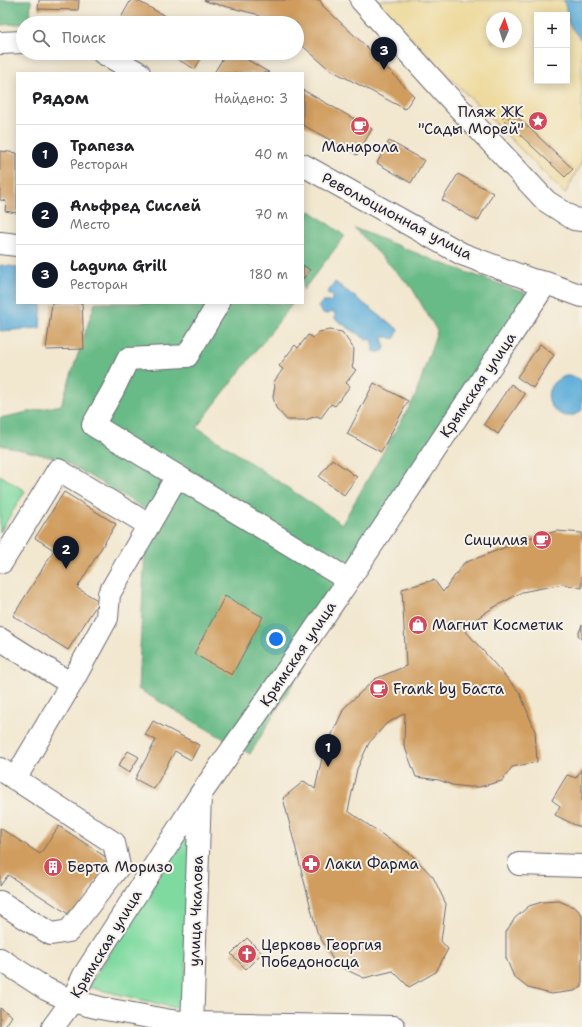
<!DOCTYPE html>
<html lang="ru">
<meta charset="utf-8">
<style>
:root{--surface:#fff;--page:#f2f2f2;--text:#202124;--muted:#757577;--line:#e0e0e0;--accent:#111827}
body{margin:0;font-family:"Shantell Sans",sans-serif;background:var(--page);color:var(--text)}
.controls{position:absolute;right:12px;top:12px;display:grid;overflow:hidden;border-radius:0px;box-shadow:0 2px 10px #0003}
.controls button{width:36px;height:36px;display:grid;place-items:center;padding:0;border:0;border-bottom:1px solid var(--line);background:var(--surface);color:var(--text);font:20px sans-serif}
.compass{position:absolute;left:486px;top:12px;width:36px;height:36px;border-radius:50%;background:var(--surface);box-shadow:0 2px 10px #0003;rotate:3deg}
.you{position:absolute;left:276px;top:639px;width:14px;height:14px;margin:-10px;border:3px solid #fff;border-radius:50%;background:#1a73e8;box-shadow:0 0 0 6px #1a73e833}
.badge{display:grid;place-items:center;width:26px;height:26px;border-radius:50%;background:var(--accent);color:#fff;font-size:13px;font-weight:700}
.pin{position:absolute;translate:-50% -33px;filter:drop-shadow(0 1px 2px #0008)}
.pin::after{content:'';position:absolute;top:21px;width:14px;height:12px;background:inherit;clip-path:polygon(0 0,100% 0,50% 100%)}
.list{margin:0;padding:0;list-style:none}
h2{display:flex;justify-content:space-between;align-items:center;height:52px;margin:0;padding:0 16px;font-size:17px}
h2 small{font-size:13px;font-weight:400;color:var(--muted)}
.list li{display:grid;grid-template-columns:26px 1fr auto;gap:12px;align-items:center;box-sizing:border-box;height:60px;padding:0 16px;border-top:1px solid var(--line)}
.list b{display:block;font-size:15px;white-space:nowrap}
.list p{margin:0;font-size:13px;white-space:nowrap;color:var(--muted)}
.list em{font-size:13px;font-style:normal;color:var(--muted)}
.icon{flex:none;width:22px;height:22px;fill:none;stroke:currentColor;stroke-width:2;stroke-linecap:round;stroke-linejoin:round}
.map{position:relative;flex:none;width:582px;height:1027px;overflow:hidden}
.search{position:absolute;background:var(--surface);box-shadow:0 2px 10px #0003;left:16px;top:16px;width:288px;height:44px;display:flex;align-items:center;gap:10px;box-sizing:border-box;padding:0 14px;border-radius:22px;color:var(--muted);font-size:15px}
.panel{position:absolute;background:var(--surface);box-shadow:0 2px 10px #0003;left:16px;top:72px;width:288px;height:232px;border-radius:0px}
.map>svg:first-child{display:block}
.green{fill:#7fdaa0;stroke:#507e6e}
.forest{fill:#67ba86;stroke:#446e60}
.sand{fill:#eeda9e;stroke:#887e6c;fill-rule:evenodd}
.water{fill:#60afda;stroke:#41688a}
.building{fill:#d09d5e}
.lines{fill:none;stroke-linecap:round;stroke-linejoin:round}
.minor-casing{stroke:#6b676f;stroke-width:24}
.minor{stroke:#fff;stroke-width:22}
.labels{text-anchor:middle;stroke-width:4;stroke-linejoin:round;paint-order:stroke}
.poi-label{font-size:15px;fill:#22223b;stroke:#f7f3e8;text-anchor:start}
.street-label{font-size:15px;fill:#22223b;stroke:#f7f3e8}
</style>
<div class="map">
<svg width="582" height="1027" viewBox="0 0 582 1027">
<rect width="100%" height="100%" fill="#f7f3e8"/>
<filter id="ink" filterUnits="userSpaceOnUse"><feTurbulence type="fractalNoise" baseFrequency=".025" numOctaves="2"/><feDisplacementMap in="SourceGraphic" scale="8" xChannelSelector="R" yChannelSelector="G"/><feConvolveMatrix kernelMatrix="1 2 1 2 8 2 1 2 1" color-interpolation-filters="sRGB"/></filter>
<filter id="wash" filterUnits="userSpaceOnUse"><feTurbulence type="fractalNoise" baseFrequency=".012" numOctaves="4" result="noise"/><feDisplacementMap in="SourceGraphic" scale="16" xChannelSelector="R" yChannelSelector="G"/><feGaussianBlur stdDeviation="0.9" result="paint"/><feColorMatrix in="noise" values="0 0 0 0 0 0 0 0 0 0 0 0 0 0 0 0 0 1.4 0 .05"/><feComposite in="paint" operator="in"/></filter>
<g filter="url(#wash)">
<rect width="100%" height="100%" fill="#f2e7cf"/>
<path class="green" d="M0 475 25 491 0 532Z
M193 824 184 1010 88 987Z"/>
<path class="forest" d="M0 0H31L30 23 0 25Z
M310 211 345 236 303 290V217Z
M354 228 436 261 530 295 250 754 138 689 147 510 61 459 0 445V418L61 405 95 303H293L197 427 342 524 415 397 437 331 412 288Z"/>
<path class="sand" d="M374 0H564L570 26 582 41V161L565 194ZM537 15H567V81H537ZM492 18H516V42H492Z"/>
<path class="water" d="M564 0H582V41L570 26Z
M0 265 17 267V303H42L40 328 0 331Z
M335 282 399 330 394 339 388 337H383V341L385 347 384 350 380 352H375L373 350V342L371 339 367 340 335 319V312H332C326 316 321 313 318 307L322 302H330L332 300V296L327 293Z
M566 376C573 376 577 377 582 381V410C558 432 529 387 566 376Z"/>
<g id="blocks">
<path class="building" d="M39 0H79L78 10 38 9Z
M131 0H136L178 23H118Z
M204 0H320L323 6 368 48 414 96 405 109 329 69 297 41V23H271L256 14 208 2Z
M166 53H204L195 69Z
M226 53H236L270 73H214Z
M303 90 372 129 357 155 303 125Z
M510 110 573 169 565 177 502 118Z
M389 141 424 160 411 183 377 163Z
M0 151 17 153V213L5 211 6 201 0 200Z
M458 174 493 193 478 221 442 200Z
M303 265 310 270 303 279Z
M52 303H82L84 349 46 350Z
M330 330 342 332 354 349 353 364 352 367 356 370 346 383 350 386 335 406 331 404 321 418 317 416 305 420H287L276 408 273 397 275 385 273 383 283 369 279 366 295 345 298 348 308 335 314 338 319 332Z
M540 344 554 355 533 388 517 377Z
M374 383 408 401 381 452 347 434Z
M511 384 525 394 498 434 484 424Z
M332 459 357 477 344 495 319 477Z
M64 492 116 524 77 588 99 601 68 650 13 616 54 550 35 538Z
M557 531 582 533V588L563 584 522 592 491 609 463 628 520 693 535 731 537 762 512 767 502 781 479 787H468L452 785 439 780 416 777 404 745 405 713 386 724 369 743 357 769 348 811 412 855 433 877 446 904 441 941 448 949 436 972 409 987 393 971 364 978 336 965 317 932 283 798 304 781 315 789 323 754 344 708 375 679 406 666 402 589 434 580 443 592 464 563 530 538Z
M225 596 263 617 232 675 194 654Z
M582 625V640L578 635Z
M153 721 199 745 191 760 175 751 154 789 135 779 156 740 145 735Z
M128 751 139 757 129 773 118 766Z
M582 768V827L575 825 555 815 560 806 552 800 567 775 576 778Z
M59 826 110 860 73 917 8 875 0 886V828L40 854Z
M559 901 576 908 582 915V987L574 991 551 994 528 988 514 977 506 958V932L515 918 529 906 542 902Z
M247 938 262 953 246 969 231 954Z
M0 1008 12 1016 5 1027H0Z"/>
</g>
</g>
<g filter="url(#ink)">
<use href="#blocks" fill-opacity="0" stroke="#6b676f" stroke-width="1"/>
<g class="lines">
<defs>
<path id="minor" d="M361 0 444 92 546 201 574 219 582 220
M0 43 23 42
M103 53 139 73
M303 165 462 254 532 280 546 283 582 296
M0 243 17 245
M218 303V304L187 356 128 359 113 390 93 425 342 576 348 581
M0 560 2 562 58 470 149 525
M0 639 71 684
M0 769 114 843 119 866 69 931 51 934 0 902
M15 779 71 684 107 618 109 594 177 476
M519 864 582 866
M0 959 46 989 72 1001 100 1008 171 1021 192 1023 394 1027
M53 1027 72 1001 84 975 200 795 259 711 348 581 546 283
M192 1027 200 795"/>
</defs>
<use href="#minor" class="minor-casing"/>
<use href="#minor" class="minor"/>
</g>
</g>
<defs>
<symbol id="sight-disc" viewBox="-11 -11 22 22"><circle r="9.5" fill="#d1495b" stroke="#f7f3e8"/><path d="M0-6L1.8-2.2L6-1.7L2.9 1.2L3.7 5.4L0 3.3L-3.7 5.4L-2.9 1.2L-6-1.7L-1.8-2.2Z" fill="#fff"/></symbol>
<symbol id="cafe-disc" viewBox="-11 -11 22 22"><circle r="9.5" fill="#d1495b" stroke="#f7f3e8"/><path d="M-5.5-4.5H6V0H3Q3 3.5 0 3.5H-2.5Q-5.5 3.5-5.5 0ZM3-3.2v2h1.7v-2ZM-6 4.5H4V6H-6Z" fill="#fff"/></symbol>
<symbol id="shop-disc" viewBox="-11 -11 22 22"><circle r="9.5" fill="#d1495b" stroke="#f7f3e8"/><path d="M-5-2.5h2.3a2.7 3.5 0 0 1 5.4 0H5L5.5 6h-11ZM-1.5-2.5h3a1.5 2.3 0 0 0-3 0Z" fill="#fff"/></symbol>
<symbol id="pharmacy-disc" viewBox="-11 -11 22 22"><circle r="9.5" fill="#d1495b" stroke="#f7f3e8"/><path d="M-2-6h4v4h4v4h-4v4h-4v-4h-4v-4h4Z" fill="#fff"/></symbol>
<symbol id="building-disc" viewBox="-11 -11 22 22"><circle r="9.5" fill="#d1495b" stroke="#f7f3e8"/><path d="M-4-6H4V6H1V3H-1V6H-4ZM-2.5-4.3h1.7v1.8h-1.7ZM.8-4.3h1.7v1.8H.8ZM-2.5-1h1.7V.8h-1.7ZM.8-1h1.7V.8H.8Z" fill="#fff"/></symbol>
<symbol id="church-disc" viewBox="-11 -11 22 22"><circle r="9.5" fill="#d1495b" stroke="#f7f3e8"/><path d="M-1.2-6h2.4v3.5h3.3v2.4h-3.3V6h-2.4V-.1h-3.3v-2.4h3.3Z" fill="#fff"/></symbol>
</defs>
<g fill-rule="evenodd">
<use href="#sight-disc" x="527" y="110" width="22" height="22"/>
<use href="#cafe-disc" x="349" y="115" width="22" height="22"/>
<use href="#cafe-disc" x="531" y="529" width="22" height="22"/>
<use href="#shop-disc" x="407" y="614" width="22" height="22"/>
<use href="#cafe-disc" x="368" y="678" width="22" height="22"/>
<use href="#pharmacy-disc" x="300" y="853" width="22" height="22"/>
<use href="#building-disc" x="42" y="856" width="22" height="22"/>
<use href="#church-disc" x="236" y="943" width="22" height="22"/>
</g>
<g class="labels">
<g class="poi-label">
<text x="524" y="117" text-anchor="end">Пляж ЖК<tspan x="524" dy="17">"Сады Морей"</tspan></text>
<text x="360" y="152" text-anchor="middle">Манарола</text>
<text x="528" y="545" text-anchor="end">Сицилия</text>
<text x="432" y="630">Магнит Косметик</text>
<text x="393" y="694">Frank by Баста</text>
<text x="325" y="869">Лаки Фарма</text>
<text x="67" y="872">Берта Моризо</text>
<text x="261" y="950">Церковь Георгия<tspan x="261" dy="17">Победоносца</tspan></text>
</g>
<g class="street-label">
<text transform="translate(397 216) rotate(28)" y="5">Революционная улица</text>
<text transform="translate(478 385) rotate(-56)" y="5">Крымская улица</text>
<text transform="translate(298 654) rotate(-56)" y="5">Крымская улица</text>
<text transform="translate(196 911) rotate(-88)" y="5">улица Чкалова</text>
<text transform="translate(106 944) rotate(-59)" y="5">Крымская улица</text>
</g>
</g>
</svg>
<div class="controls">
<button>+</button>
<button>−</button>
</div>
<svg class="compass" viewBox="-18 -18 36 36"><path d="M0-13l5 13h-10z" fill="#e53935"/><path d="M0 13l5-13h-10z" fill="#757577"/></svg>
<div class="you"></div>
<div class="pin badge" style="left:328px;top:767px">1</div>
<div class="pin badge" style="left:66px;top:569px">2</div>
<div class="pin badge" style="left:384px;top:70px">3</div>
<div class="search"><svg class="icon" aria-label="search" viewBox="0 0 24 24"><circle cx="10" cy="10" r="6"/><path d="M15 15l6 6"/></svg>Поиск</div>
<section class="panel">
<h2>Рядом<small>Найдено: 3</small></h2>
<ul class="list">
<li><span class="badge">1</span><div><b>Трапеза</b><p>Ресторан</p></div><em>40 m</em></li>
<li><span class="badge">2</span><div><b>Альфред Сислей</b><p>Место</p></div><em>70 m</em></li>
<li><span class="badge">3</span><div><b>Laguna Grill</b><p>Ресторан</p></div><em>180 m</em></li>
</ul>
</section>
</div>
